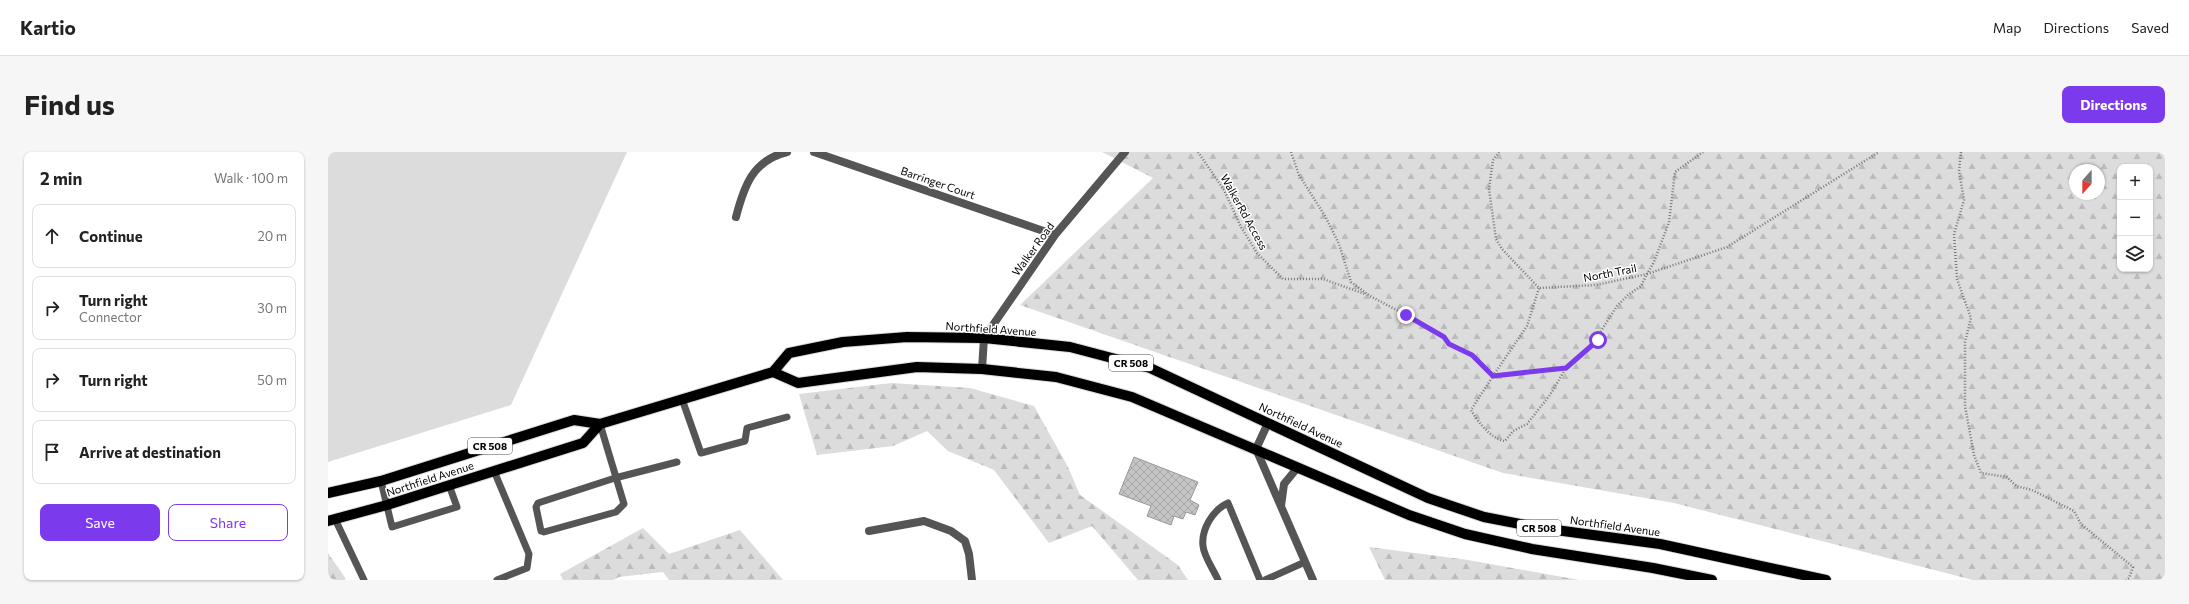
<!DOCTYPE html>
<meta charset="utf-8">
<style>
:root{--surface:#fff;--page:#f6f6f6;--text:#222;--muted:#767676;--line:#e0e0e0;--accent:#7c3aed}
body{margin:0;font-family:Commissioner,sans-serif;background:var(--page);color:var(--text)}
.controls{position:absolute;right:12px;top:12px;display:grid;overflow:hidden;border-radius:8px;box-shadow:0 1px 3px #0004}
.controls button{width:36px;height:36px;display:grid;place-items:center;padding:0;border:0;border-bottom:1px solid var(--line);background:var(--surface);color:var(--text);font:20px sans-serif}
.compass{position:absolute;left:1741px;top:12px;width:36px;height:36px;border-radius:50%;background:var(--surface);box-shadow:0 1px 3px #0004;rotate:201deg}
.stop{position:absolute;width:12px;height:12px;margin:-9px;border:3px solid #7c3aed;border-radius:50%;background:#fff}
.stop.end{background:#7c3aed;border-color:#fff;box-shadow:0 1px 4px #0008}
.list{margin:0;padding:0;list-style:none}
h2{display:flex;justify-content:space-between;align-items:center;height:52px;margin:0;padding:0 16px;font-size:17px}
h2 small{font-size:13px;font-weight:400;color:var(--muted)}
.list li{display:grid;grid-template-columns:26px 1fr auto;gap:12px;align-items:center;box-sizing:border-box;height:64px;margin:0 8px 8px;padding:0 8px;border:1px solid var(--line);border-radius:8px}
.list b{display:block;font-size:15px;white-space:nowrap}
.list p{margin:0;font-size:13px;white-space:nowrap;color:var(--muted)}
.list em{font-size:13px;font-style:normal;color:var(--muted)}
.actions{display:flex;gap:8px;padding:12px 16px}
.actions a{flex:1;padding:9px 0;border:1px solid var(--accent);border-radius:8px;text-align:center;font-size:14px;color:var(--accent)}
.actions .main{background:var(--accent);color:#fff}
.icon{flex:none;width:22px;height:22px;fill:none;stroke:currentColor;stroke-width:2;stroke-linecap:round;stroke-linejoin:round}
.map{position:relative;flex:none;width:1837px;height:428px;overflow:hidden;border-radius:8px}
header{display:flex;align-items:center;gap:24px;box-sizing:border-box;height:56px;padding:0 20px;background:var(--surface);border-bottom:1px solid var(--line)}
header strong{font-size:19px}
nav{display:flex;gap:22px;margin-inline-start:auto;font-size:14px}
.intro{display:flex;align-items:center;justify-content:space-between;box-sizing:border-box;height:96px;padding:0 24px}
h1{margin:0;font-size:28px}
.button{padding:10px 18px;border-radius:8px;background:var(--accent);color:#fff;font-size:14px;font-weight:700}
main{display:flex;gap:24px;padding:0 24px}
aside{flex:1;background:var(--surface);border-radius:8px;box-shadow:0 1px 3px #0004}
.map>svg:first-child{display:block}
.grass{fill:#dcdcdc}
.forest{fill:url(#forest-firs);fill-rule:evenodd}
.building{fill:url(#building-cross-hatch);stroke:#999}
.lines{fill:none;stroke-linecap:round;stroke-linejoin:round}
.primary-casing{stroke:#dbdbdb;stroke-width:12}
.path{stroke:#777;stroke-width:2.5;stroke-dasharray:1 2;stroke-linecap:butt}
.lane{stroke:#555;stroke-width:7}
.street{stroke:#555;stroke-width:8}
.primary{stroke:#000;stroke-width:10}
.route{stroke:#7c3aed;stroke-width:5}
.labels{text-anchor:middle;stroke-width:3;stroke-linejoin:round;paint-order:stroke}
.shield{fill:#fff;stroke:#4c4c4c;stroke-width:1}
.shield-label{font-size:10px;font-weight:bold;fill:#000}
.street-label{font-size:11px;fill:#000;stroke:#fff}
</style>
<header>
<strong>Kartio</strong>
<nav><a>Map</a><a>Directions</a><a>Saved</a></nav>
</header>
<div class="intro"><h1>Find us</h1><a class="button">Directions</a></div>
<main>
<aside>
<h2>2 min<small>Walk · 100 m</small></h2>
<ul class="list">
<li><svg class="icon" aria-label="ahead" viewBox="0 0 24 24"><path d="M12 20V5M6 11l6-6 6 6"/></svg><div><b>Continue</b></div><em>20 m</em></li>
<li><svg class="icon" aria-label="right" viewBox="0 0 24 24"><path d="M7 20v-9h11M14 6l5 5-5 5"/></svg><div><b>Turn right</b><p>Connector</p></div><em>30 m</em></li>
<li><svg class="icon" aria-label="right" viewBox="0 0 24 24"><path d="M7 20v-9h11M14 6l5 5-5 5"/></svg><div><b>Turn right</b></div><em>50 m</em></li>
<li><svg class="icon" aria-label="arrive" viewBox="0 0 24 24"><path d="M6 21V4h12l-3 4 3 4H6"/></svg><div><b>Arrive at destination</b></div></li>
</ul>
<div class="actions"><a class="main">Save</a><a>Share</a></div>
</aside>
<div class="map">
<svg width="1837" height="428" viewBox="0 0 1837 428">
<defs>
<pattern id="forest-firs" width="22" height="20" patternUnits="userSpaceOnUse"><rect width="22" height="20" fill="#dcdcdc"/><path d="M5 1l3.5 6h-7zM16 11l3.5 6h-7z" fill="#bbb"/></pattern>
<pattern id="building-cross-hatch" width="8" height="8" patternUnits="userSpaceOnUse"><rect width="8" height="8" fill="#c4c4c4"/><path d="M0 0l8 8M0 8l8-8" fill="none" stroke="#a7a7a7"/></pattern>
</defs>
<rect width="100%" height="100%" fill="#fff"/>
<path class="grass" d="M0 0H299L183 253 0 310Z"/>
<path class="forest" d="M774 0H1837V428H1645L1346 351 1175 321 692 153 825 26ZM1792 15H1822V117H1792ZM1747 18H1771V42H1747Z
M563 231 642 236 706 254 740 315 752 343 850 413 860 428H810L764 374 721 391 666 318 620 299 599 279 565 294 489 303 471 242Z
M315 376 341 402 412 378 455 428H341L335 420 291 425 285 428H235L232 422Z
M1041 395 1140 408 1251 428H1057Z
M0 401 18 427 16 428H0Z"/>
<path class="building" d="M806 305 870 330 862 348 871 353 867 363 858 360 855 367 846 364 843 373 819 364 823 354 791 342Z"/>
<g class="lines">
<defs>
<path id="primary" d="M445 220 470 231 589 215 654 217 728 225 804 245 1081 363 1137 382 1204 397 1325 416 1384 428
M0 341 53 329 246 268 272 272 445 220 461 201 515 190 579 185 656 186 742 195 822 216 1100 346 1156 365 1213 376 1332 392 1498 428
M0 369 59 353 255 291 272 272"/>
</defs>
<use href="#primary" class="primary-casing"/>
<path class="path" d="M870 0 896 38 913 75 929 101 955 127H995L1037 142
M963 0 971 23 997 64 1011 92 1023 130 1042 144 1095 172 1116 185 1121 192 1144 203 1165 224 1143 258C1150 270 1163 287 1177 289L1185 279 1199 272 1222 243 1238 216 1270 188 1273 179 1289 154 1300 143 1313 134 1319 122
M1171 0 1165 8 1161 37 1168 87 1174 97 1211 136 1268 133 1319 122 1326 110 1341 70 1347 20 1375 0
M1633 0 1631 19 1636 48 1626 82 1629 127 1643 166 1637 190V254L1646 303 1653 321 1679 325 1688 334 1704 338 1746 359 1753 372 1805 415 1801 426 1798 428
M1319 122 1399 95 1551 0
M1165 224 1199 174 1211 136
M1165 224 1238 216"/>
<path class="lane" d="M354 247 373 301 417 289 419 276 459 265
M272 272 296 352 288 360 216 380 213 379 208 355 210 351 287 326 349 310
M166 319 201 402 199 416 169 428
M53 329 64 375 129 355 121 333
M7 367 36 428
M890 428C886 418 876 405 875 394 873 377 885 358 900 351L932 428
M937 428 977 410"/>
<path class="street" d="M486 0 727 83
M408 65C416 34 425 8 459 0
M654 217 656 186 727 83 797 0
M940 271 928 297 985 428
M953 354 956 332 970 315
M541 379 596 369 623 379 637 389 641 402 644 428"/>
<use href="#primary" class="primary"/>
</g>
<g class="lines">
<path class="route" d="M1078 163 1116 185 1121 192 1144 203 1165 224 1238 216 1270 188"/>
</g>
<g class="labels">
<g class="shield">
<rect x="781" y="203" width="44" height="16" rx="3"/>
<rect x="140" y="286" width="44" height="16" rx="3"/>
<rect x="1189" y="368" width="44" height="16" rx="3"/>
</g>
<g class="shield-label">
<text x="803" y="215">CR 508</text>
<text x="162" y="298">CR 508</text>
<text x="1211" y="380">CR 508</text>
</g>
<g class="street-label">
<text transform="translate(610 31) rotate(19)" y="4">Barringer Court</text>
<text transform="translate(916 60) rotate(61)" y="4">WalkerRd Access</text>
<text transform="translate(705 97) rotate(-54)" y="4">Walker Road</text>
<text transform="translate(1282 121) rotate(-11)" y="4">North Trail</text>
<text transform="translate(663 177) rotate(4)" y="4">Northfield Avenue</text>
<text transform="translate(973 273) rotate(25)" y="4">Northfield Avenue</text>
<text transform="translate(102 327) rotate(-18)" y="4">Northfield Avenue</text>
<text transform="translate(1287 374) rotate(8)" y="4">Northfield Avenue</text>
</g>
</g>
</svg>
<div class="controls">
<button>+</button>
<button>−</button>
<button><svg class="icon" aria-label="layers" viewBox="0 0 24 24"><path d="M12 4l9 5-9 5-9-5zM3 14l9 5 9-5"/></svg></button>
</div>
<svg class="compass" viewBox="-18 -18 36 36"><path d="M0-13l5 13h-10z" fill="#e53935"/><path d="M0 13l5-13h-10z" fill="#767676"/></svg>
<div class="stop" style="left:1270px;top:188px"></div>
<div class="stop end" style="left:1078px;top:163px"></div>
</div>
</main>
